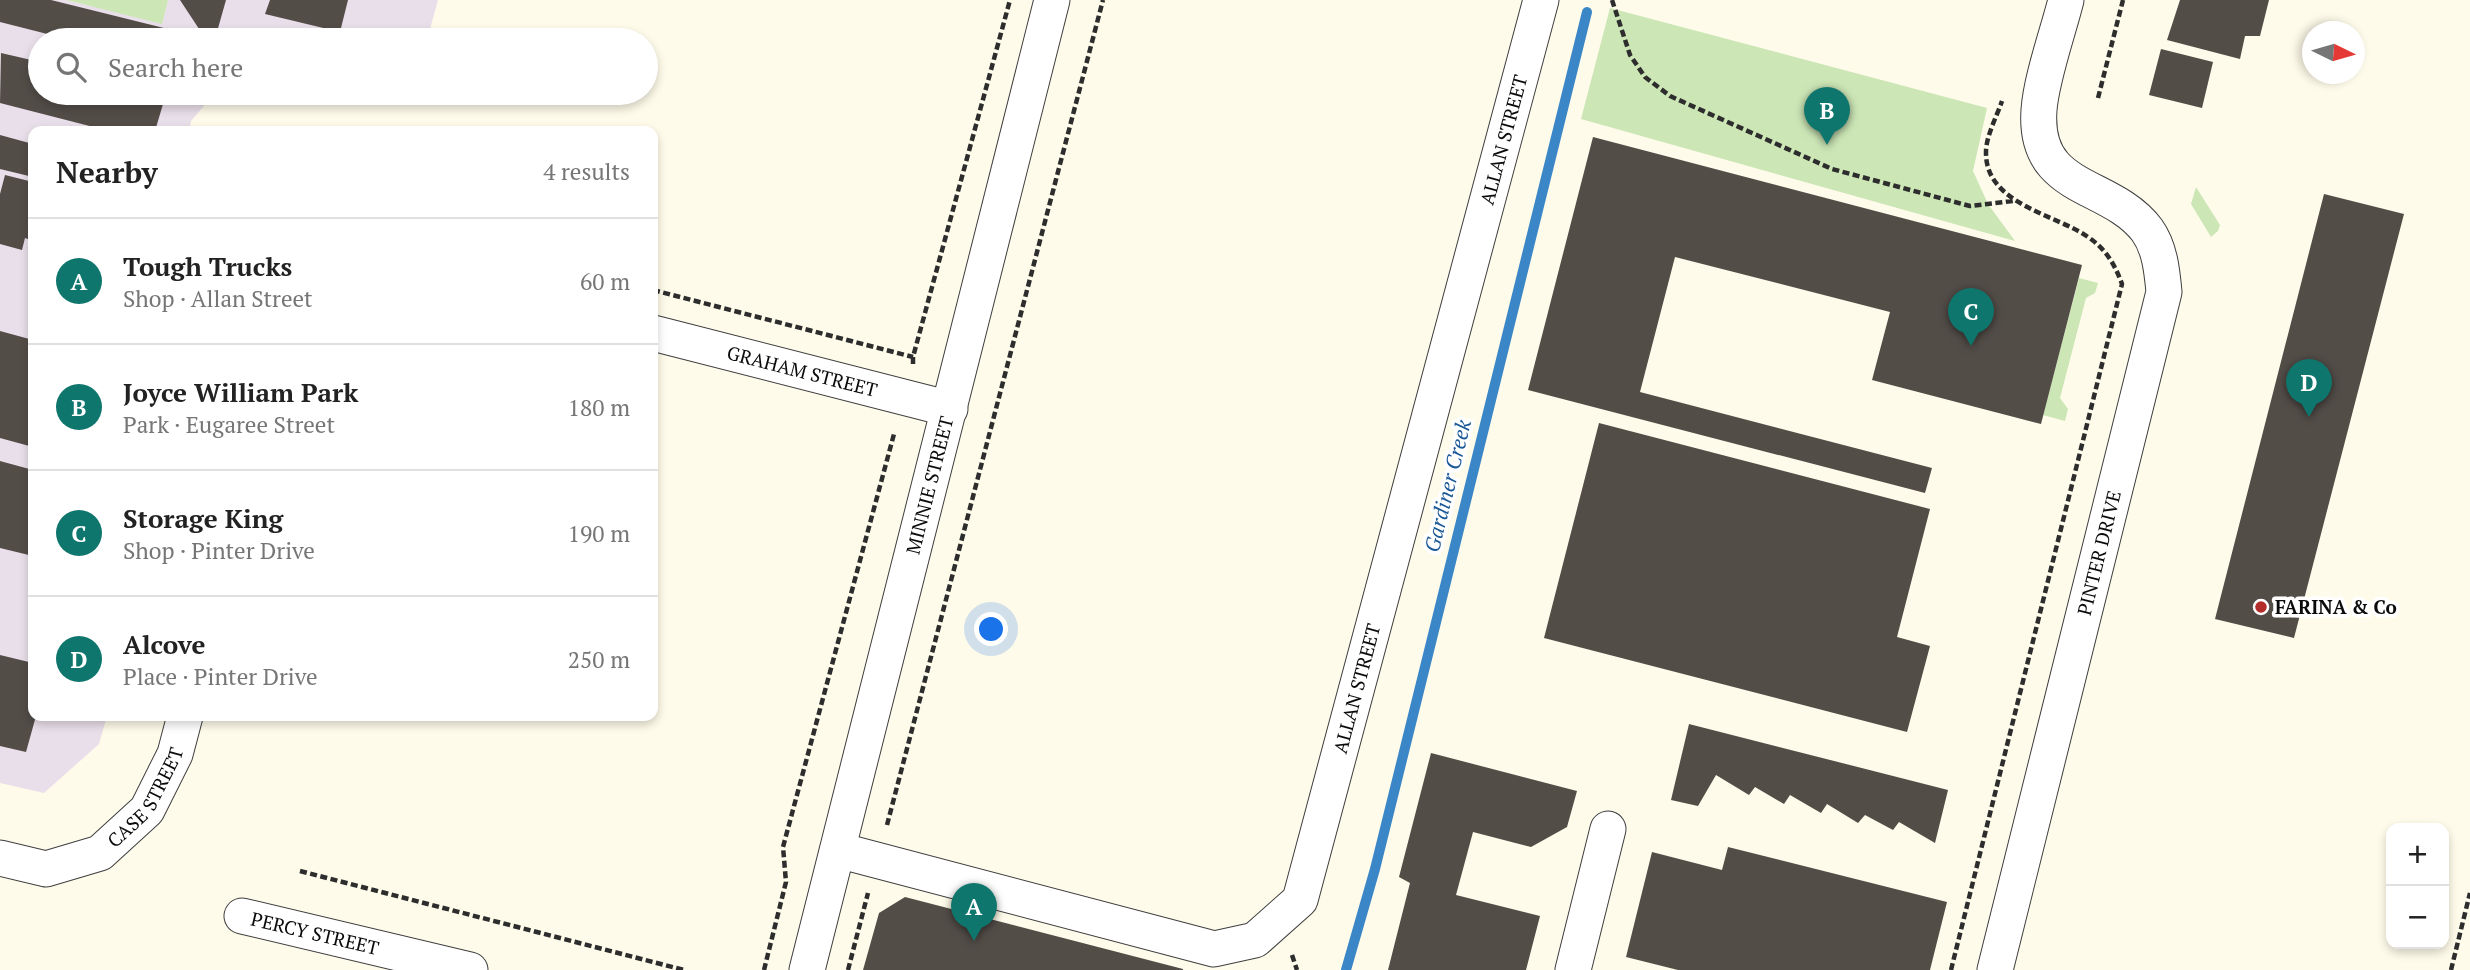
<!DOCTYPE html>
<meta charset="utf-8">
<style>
:root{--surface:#fff;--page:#f2f2f2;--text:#222;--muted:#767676;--line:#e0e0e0;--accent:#0f766e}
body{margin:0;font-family:"PT Serif",serif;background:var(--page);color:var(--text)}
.controls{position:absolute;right:21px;bottom:21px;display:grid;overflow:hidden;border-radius:14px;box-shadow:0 4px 10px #0003}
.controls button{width:63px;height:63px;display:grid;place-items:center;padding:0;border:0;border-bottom:2px solid var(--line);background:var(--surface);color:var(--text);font:35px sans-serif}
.compass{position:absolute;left:2302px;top:21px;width:63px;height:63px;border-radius:50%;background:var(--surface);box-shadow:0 4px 10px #0003;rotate:95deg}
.you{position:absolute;left:992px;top:630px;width:24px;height:24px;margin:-18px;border:5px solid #fff;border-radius:50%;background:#1a73e8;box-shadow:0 0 0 10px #1a73e833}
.badge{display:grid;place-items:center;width:46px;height:46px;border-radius:50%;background:var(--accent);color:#fff;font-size:23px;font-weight:700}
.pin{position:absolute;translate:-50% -58px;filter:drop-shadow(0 2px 4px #0008)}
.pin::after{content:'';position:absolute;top:37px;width:24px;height:21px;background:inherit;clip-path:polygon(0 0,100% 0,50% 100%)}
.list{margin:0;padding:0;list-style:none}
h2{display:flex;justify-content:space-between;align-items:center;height:91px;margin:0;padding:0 28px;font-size:30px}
h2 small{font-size:23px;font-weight:400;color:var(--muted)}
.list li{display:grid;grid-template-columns:46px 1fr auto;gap:21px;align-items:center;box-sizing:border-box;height:126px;padding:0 28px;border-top:2px solid var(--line)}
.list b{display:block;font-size:26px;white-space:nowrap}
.list p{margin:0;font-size:23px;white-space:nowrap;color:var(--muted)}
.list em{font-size:23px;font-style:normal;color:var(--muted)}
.icon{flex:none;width:38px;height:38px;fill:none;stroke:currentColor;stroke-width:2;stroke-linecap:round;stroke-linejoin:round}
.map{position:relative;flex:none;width:2470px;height:970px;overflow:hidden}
.search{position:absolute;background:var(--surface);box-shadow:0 4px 10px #0003;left:28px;top:28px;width:630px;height:77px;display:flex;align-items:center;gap:18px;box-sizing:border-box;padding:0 24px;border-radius:38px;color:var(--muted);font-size:26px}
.panel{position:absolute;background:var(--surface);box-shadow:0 4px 10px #0003;left:28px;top:126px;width:630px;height:595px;border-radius:14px}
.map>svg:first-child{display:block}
.industrial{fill:#e9dfea}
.green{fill:#cce6b6}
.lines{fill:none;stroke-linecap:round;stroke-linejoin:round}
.stream{stroke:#3b86c6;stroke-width:10}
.building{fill:#534d48}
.minor-casing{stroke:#3e3e3e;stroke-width:37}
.path{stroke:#2d2d2d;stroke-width:4.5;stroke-dasharray:7 3.5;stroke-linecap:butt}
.minor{stroke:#fff;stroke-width:35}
.poi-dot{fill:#b42c2a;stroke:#fff;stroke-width:2.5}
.labels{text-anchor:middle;stroke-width:7;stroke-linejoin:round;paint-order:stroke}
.street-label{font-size:19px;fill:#0b0b0b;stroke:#fff}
.poi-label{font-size:19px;font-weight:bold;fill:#0b0b0b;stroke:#fff;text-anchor:start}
.water-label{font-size:21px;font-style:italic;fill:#1b5896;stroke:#fff}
</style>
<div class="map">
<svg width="2470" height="970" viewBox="0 0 2470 970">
<rect width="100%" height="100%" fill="#fefbea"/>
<path class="industrial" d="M0 0H66L162 23 168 0H438L427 40H40V93H215L191 121 189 131H33V716H107L99 744 44 793 0 783Z"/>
<path class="green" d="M66 0H168L162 24Z
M1610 8 1987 108 1973 171 1988 204 2015 241 1581 119Z
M2196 187 2220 225 2218 231 2211 237 2191 204Z
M2079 278 2098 283 2095 293 2086 298 2060 398 2068 409 2065 421 2043 415Z"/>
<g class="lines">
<path class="stream" d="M1346 970 1375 869 1587 12"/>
</g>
<path class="building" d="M0 0H51L176 31 173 40H71L0 22Z
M180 0H226L215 39 205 38Z
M270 0H348L340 32 265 14Z
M2180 0H2269L2260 36H2245L2240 59 2167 40Z
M2161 49 2213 62 2202 108 2149 95Z
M1 53 40 62V93L166 94 155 131H109L0 103Z
M0 135 33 144V177L0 169Z
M1593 137 2082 265 2041 424 1872 380 1890 312 1675 257 1640 392 1932 468 1925 493 1528 390Z
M5 175 33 182V241L25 238 22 250 0 244V194Z
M2324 194 2404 214 2294 638 2215 619Z
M0 331 33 340V447L0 438Z
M1599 423 1930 509 1897 637 1930 646 1907 732 1544 638Z
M0 461 33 470V556L0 548Z
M0 655 33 663V716H36L26 752 0 746Z
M1689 724 1948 790 1935 843 1899 822 1893 830 1865 815 1858 823 1827 804 1821 813 1790 795 1784 804 1755 787 1749 795 1716 775 1698 806 1671 800Z
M1431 753 1577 791 1567 827 1531 847 1473 832 1456 895 1540 916 1526 970H1388L1410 883 1399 877Z
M1728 847 1947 902 1930 970H1678L1626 957 1652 852 1722 870Z
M905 897 1183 969V970H863L879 913Z"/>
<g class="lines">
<defs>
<g id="minor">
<path id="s1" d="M653 333 950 409"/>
<path id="s2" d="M838 850 1214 949 1255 940 1300 900 1541 0"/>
<path id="s3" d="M0 858 46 869 100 853 147 810 175 754 185 716"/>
<path id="s4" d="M242 916 470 970"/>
<path id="s5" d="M807 970 1052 0"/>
<path d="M1573 970 1608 829"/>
<path id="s6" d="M1995 970 2164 292C2162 271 2160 248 2147 230 2110 181 2033 193 2039 110 2041 79 2058 32 2066 0"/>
</g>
</defs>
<use href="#minor" class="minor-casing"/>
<path class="path" d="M1612 0 1630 55 1645 77 1670 96 1832 169 1970 206 2013 201
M2098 98 2123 0
M653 290 913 357
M913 364V357L1010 0
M887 825 1103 0
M300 871 684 970
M1292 955 1297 970
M764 970 786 882 783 847 894 434
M848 970 868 893
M1951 970 2122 284C2115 265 2106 249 2088 237 2055 214 1985 204 1986 152 1986 136 1997 116 2002 101
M2451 970 2470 893"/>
<use href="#minor" class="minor"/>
</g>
<circle class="poi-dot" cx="2261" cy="607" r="7"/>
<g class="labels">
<g class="street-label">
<text dy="7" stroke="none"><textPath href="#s2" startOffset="1278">ALLAN STREET</textPath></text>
<text dy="7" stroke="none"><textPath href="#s1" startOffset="154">GRAHAM STREET</textPath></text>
<text dy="7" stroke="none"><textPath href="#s5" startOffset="500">MINNIE STREET</textPath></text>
<text dy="7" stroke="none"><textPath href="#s6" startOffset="430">PINTER DRIVE</textPath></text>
<text dy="7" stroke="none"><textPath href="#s2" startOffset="710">ALLAN STREET</textPath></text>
<text dy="7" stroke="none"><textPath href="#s3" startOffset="177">CASE STREET</textPath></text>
<text dy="7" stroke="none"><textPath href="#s4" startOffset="75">PERCY STREET</textPath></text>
</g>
<g class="poi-label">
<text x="2275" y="614">FARINA &amp; Co</text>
</g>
<g class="water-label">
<text transform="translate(1448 486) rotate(-76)" y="7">Gardiner Creek</text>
</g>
</g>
</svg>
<div class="controls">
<button>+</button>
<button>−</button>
</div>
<svg class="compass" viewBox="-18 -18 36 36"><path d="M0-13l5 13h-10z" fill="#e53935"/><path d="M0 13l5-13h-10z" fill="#767676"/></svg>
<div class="you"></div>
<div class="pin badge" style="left:974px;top:941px">A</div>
<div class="pin badge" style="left:1827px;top:145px">B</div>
<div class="pin badge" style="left:1971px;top:346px">C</div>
<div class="pin badge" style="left:2309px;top:417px">D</div>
<div class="search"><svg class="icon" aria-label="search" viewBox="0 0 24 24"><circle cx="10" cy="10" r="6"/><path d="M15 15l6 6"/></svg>Search here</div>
<section class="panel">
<h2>Nearby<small>4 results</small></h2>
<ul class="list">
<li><span class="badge">A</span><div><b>Tough Trucks</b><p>Shop · Allan Street</p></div><em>60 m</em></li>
<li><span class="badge">B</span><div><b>Joyce William Park</b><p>Park · Eugaree Street</p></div><em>180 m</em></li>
<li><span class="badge">C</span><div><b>Storage King</b><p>Shop · Pinter Drive</p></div><em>190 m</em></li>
<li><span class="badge">D</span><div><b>Alcove</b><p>Place · Pinter Drive</p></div><em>250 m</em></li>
</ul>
</section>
</div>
